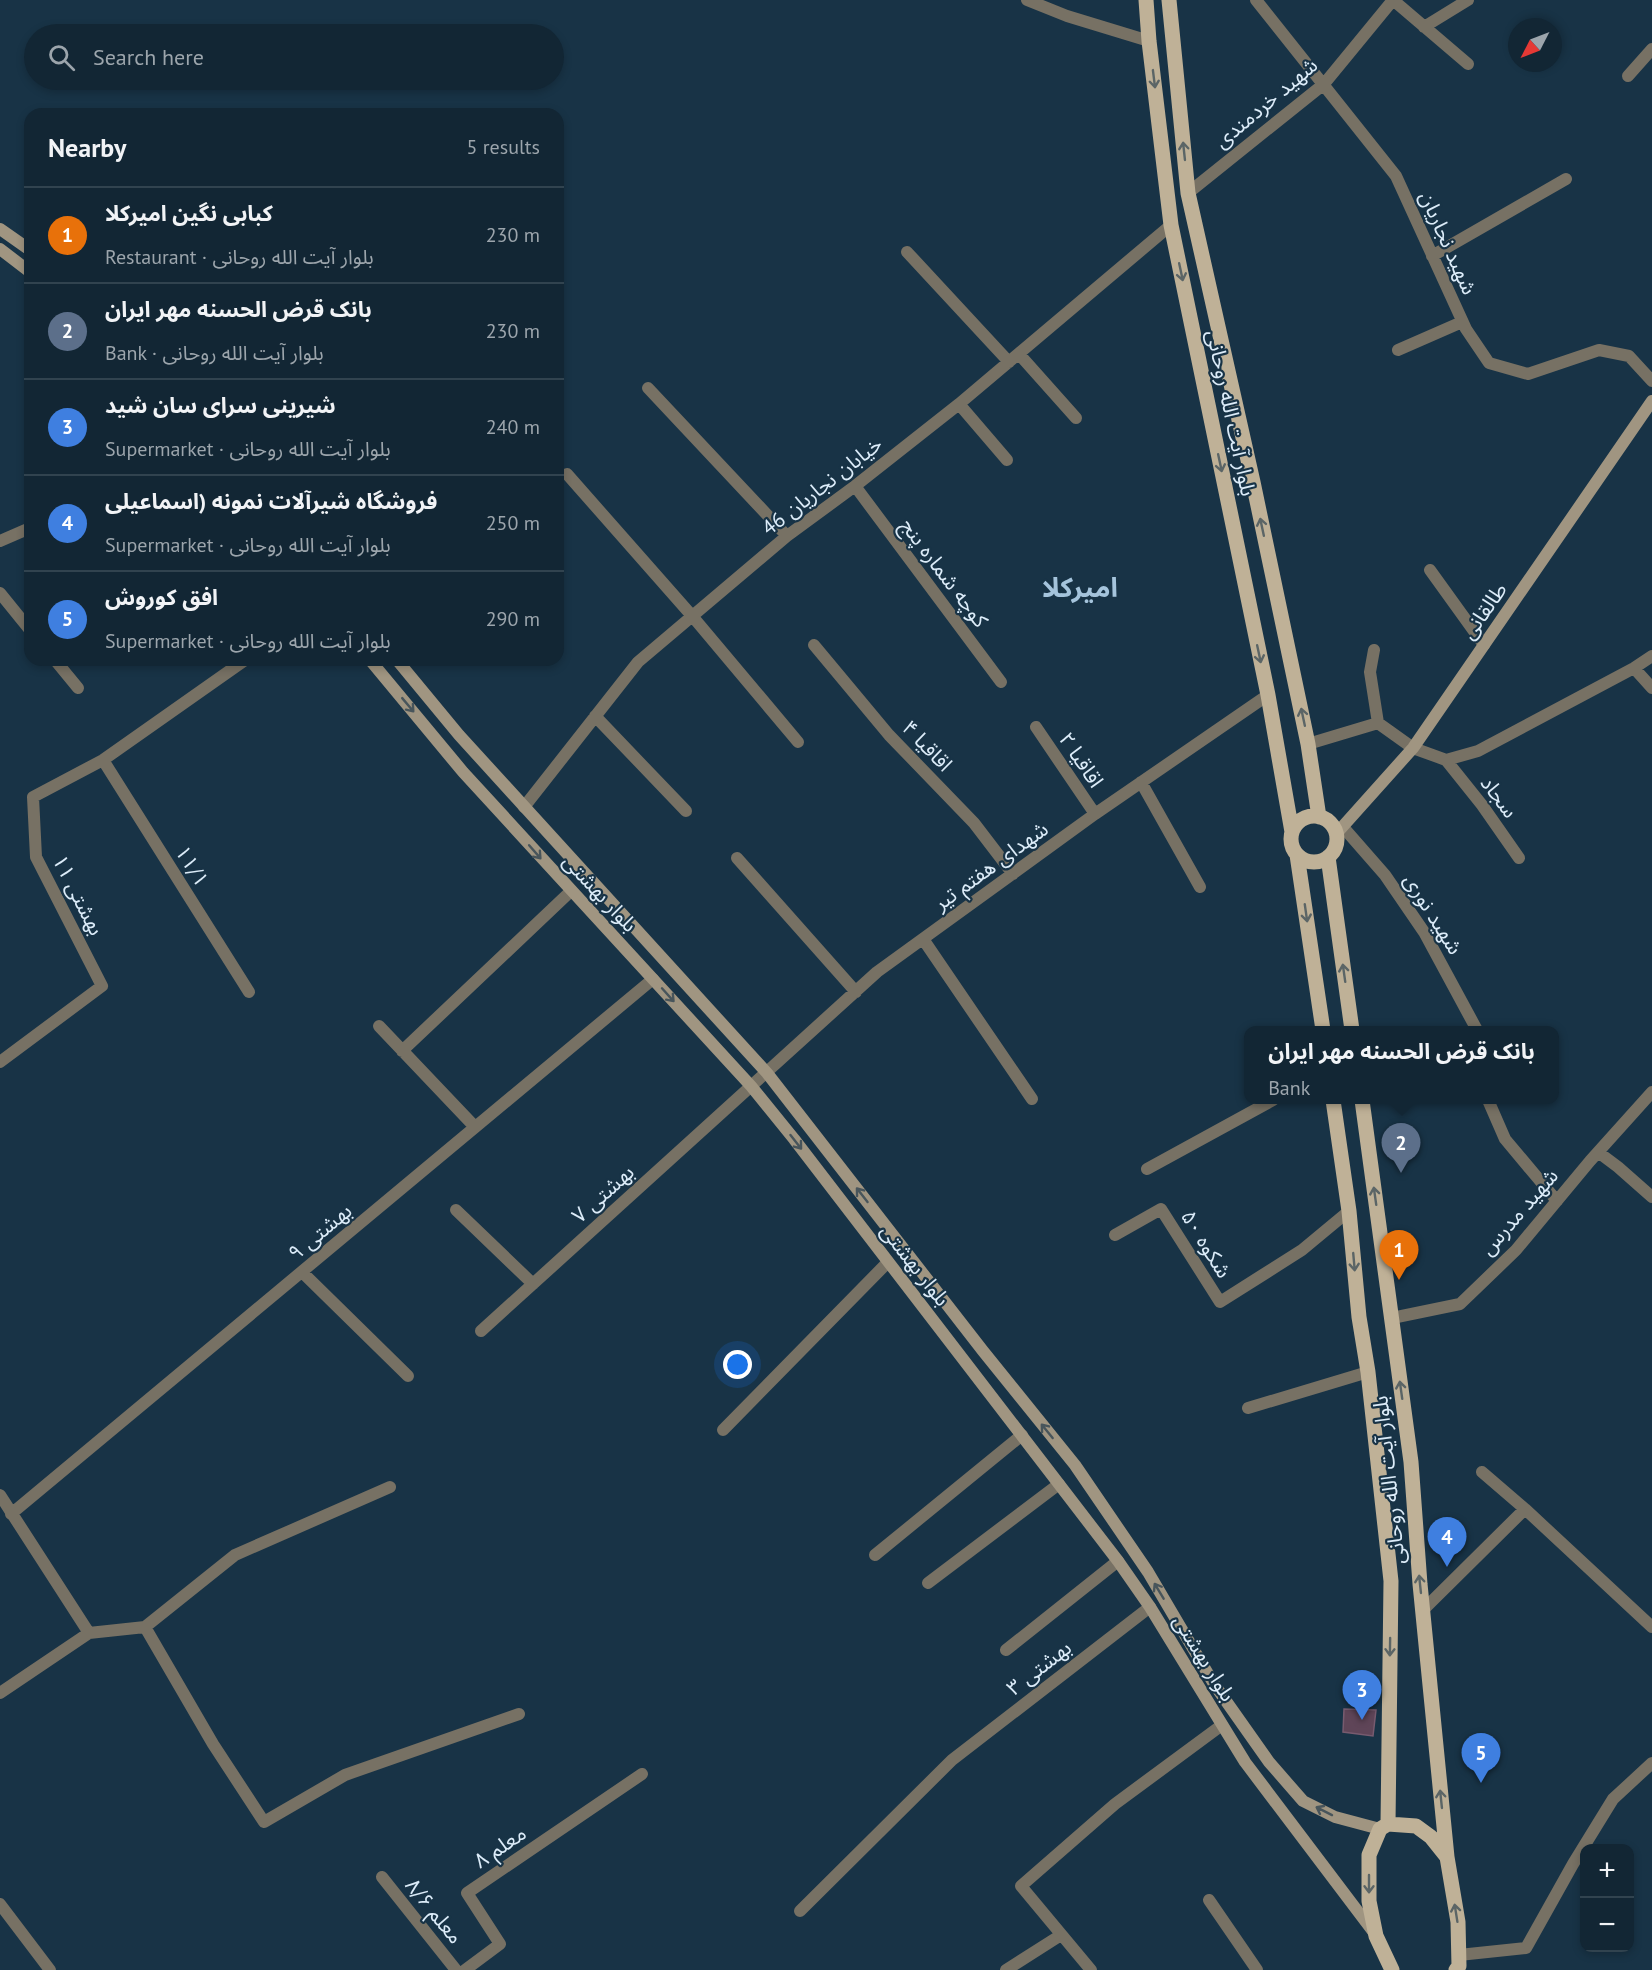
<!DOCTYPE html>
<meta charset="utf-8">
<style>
:root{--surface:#122634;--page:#1f3240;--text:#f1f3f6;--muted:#9ca5ac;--line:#31434f;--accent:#2563eb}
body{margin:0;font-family:"PT Sans","Noto Sans Arabic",sans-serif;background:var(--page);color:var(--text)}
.controls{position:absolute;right:18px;bottom:18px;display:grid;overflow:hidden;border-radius:12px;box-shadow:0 3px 9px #0003}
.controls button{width:54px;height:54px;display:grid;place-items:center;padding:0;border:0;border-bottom:2px solid var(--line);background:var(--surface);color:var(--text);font:30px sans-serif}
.compass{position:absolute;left:1508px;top:18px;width:54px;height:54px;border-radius:50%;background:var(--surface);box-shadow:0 3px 9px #0003;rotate:228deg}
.you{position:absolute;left:738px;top:1365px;width:21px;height:21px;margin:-15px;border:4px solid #fff;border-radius:50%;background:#1a73e8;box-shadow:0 0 0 9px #1a73e833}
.badge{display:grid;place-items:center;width:39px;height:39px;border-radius:50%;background:var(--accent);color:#fff;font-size:20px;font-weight:700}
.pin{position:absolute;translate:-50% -50px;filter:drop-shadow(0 2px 3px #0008)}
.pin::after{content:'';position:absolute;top:32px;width:21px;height:18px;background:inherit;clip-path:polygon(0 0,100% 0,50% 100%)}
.popup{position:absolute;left:1244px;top:1026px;width:315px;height:78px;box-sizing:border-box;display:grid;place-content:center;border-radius:12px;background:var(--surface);filter:drop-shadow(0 2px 4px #0005);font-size:20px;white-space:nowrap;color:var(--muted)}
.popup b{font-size:22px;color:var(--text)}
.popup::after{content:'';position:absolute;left:50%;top:100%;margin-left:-12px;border:12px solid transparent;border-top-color:var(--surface)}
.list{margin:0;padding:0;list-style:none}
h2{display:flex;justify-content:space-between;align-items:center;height:78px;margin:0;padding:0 24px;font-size:26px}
h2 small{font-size:20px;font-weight:400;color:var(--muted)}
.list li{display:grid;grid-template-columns:39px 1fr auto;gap:18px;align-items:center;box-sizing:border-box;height:96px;padding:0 24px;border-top:2px solid var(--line)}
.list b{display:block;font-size:22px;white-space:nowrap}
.list p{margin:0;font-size:20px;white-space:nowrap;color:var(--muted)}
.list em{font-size:20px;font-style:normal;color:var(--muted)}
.icon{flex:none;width:33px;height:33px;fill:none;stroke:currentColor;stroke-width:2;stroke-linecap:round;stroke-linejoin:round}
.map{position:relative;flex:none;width:1652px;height:1970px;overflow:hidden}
.search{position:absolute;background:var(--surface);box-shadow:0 3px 9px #0003;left:24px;top:24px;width:540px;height:66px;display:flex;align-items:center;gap:15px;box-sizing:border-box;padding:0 21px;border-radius:33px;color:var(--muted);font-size:22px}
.panel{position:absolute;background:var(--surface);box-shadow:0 3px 9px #0003;left:24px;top:108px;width:540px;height:558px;border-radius:18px}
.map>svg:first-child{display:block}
.building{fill:#5f4558;stroke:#775b6f;stroke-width:1.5}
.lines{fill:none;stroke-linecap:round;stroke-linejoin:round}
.street{stroke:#777164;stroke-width:12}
.secondary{stroke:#a09581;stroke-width:12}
.primary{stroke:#bfb197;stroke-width:15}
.oneway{stroke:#5b6566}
.oneway2{stroke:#48555b}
.labels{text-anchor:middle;stroke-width:4.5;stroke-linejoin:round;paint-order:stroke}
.street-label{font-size:21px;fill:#dcecf9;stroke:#183346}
.district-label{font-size:27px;font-weight:bold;fill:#a5c4dc;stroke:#183346}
</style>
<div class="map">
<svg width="1652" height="1970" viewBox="0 0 1652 1970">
<rect width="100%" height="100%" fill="#183346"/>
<path class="building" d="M1344 1709 1376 1710 1373 1736 1343 1732Z"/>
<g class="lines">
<path class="street" d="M1027 0 1067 16 1149 41
M1256 0 1396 176 1466 329 1489 363 1528 374 1599 350 1629 356 1652 381
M1424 27 1468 0
M1628 76 1652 49
M1188 193 1324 84 1393 0 1468 64
M907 252 1009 362
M1432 256 1566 179
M1398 350 1462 322
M1019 354 1076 418
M648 388 787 536
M959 404 1007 460
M567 474 693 617 798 742
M855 486 1001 682
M0 541 30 528
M1430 570 1484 645
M0 593 30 630
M814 645 889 735 974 823 1013 874
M1374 650 1370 672 1378 723
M55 660 78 688
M1634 668 1652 688
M595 716 686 811
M1036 727 1095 814
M1308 744 1378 723 1413 748 1446 760 1478 751 1634 668 1652 656
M103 760 249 992
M1446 760 1482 805 1519 858
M1141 782 1200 887
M524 807 638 662 787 536 855 486 959 404 1171 225
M1343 827 1385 875 1424 932 1477 1030
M737 858 856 992
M923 939 1032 1099
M379 1026 475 1127
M402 1051 571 891
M0 1062 102 986 36 857 33 797 103 760 245 660
M1488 1100 1505 1139 1557 1201
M1598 1152 1618 1167 1652 1197
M1147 1169 1273 1100
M456 1210 533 1284
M1115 1235 1161 1209 1220 1302 1302 1250 1349 1211
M302 1272 408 1376
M1392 1318 1460 1304 1516 1250 1590 1161 1652 1092
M481 1331 877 972 1095 814 1268 695
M1248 1408 1368 1372
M723 1430 888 1262
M1482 1472 1525 1509 1652 1627
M0 1495 89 1633
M11 1514 653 979
M875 1555 1022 1435
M928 1583 1059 1484
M1423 1610 1525 1509
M145 1627 213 1744 264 1822 345 1775 519 1714
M1006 1650 1118 1561
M0 1693 89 1633 145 1627 235 1555 390 1487
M382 1877 456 1970
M1209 1900 1257 1970
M0 1904 50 1970
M800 1911 952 1760 1150 1607
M1459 1955 1526 1948 1573 1864 1613 1799 1652 1763
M465 1970 500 1944 467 1893 642 1774
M1006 1970 1061 1935
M1091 1970 1021 1886 1115 1804 1222 1725"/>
<path class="secondary" d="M0 229 30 250
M0 249 30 272
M370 660 463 772 751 1086 794 1139 1118 1561 1150 1607 1245 1762 1375 1934
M397 660 459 735 767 1073 983 1351 1075 1465 1148 1572 1214 1684 1269 1762 1303 1801 1335 1817 1380 1829
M1336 834 1413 748 1652 401"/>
<path class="primary" d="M1146 0 1149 41 1171 225 1268 695 1292 832
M1169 0 1188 193 1253 482 1308 744 1319 817
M1291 839a23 23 0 1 1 46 0a23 23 0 1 1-46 0Z
M1297 855 1323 1030
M1328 857 1352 1030
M1333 1100 1349 1211 1359 1317 1368 1372 1391 1581 1388 1824
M1362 1100 1411 1462 1420 1584 1447 1857
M1392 1970 1376 1936 1369 1901V1855L1380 1829 1388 1824 1416 1826 1431 1837 1447 1857 1458 1922 1459 1966 1456 1970"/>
</g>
<defs><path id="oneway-shaft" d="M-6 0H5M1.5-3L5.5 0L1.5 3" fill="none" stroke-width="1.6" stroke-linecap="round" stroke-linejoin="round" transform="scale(1.5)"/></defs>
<g class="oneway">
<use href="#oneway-shaft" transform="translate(1154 79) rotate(83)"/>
<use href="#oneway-shaft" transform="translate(1184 151) rotate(-96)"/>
<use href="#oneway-shaft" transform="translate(1181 272) rotate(78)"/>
<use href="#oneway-shaft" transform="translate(1220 463) rotate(78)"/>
<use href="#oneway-shaft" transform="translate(1262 527) rotate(-102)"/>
<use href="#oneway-shaft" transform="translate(1259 654) rotate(78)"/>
<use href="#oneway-shaft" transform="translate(1303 717) rotate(-102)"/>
<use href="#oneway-shaft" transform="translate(1306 913) rotate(82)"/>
<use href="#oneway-shaft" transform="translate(1344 973) rotate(-98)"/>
<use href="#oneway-shaft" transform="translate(1375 1196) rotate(-98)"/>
<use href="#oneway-shaft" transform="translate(1354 1262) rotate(85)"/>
<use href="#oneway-shaft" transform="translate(1401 1390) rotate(-98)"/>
<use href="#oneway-shaft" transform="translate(1420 1584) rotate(-96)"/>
<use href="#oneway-shaft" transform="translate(1390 1647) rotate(91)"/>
<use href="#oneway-shaft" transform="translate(1441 1799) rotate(-96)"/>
<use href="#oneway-shaft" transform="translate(1369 1884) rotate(90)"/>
<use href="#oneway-shaft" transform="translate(1456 1913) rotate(-99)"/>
</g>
<g class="oneway2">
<use href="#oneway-shaft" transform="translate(408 705) rotate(50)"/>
<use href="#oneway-shaft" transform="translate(535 852) rotate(49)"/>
<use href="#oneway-shaft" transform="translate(668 995) rotate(48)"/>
<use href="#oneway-shaft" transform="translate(796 1142) rotate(52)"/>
<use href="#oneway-shaft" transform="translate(862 1195) rotate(-128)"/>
<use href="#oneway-shaft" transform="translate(1047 1431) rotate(-129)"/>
<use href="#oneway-shaft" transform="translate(1159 1591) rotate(-121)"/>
<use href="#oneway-shaft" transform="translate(1324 1811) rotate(-153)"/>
</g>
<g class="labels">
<g class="street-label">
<text transform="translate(1266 103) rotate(-40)" y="7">شهید خردمندی</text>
<text transform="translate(1448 243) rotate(66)" y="7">شهید نجاریان</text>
<text transform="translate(1231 413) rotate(78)" y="7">بلوار آیت الله روحانی</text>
<text transform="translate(822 486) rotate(-38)" y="7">خیابان نجاریان 46</text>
<text transform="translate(944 573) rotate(53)" y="7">کوچه شماره پنج</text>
<text transform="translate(1484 611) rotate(-55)" y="7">طالقانی</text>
<text transform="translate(927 746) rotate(46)" y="7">اقاقیا ۴</text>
<text transform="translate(1081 760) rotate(56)" y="7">اقاقیا ۲</text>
<text transform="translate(1499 797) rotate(53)" y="7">سجاد</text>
<text transform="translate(192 866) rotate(58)" y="7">۱۱/۱</text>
<text transform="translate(991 866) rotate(-36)" y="7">شهدای هفتم تیر</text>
<text transform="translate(600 893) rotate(47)" y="7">بلوار بهشتی</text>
<text transform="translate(78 895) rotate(63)" y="7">بهشتی ۱۱</text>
<text transform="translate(1433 914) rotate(58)" y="7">شهید نوری</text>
<text transform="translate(603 1194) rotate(-42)" y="7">بهشتی ۷</text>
<text transform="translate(1519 1212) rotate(-49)" y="7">شهید مدرس</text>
<text transform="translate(320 1232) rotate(-40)" y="7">بهشتی ۹</text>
<text transform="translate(1206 1244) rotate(58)" y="7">شکوه ۵۰</text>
<text transform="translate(915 1265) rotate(52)" y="7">بلوار بهشتی</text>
<text transform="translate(1389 1480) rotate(-96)" y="7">بلوار آیت الله روحانی</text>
<text transform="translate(1204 1658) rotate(58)" y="7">بلوار بهشتی</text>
<text transform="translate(1039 1668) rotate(-38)" y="7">بهشتی ۳</text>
<text transform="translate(500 1847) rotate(-34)" y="7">معلم ۸</text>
<text transform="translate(434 1911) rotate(51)" y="7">معلم ۸/۶</text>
</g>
<g class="district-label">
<text x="1080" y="597">امیرکلا</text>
</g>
</g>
</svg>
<div class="controls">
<button>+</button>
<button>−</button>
</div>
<svg class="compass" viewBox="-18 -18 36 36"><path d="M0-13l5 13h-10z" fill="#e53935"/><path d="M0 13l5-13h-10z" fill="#9ca5ac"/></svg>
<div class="you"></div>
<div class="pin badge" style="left:1399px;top:1280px;background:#e8710a">1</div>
<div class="pin badge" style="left:1401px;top:1173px;background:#5c6f8a">2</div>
<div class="popup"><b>بانک قرض الحسنه مهر ایران</b>Bank</div>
<div class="pin badge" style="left:1362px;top:1720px;background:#3f7fe0">3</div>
<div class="pin badge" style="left:1447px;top:1567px;background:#3f7fe0">4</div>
<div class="pin badge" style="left:1481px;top:1783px;background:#3f7fe0">5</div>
<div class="search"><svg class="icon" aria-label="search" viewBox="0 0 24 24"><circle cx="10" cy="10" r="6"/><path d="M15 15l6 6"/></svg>Search here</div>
<section class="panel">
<h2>Nearby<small>5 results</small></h2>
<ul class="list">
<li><span class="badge" style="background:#e8710a">1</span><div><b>کبابی نگین امیرکلا</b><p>Restaurant · بلوار آیت الله روحانی</p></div><em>230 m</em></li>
<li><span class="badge" style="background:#5c6f8a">2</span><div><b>بانک قرض الحسنه مهر ایران</b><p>Bank · بلوار آیت الله روحانی</p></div><em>230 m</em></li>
<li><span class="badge" style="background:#3f7fe0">3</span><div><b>شیرینی سرای سان شید</b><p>Supermarket · بلوار آیت الله روحانی</p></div><em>240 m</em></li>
<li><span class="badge" style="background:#3f7fe0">4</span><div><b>فروشگاه شیرآلات نمونه (اسماعیلی</b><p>Supermarket · بلوار آیت الله روحانی</p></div><em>250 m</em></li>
<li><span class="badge" style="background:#3f7fe0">5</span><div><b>افق کوروش</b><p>Supermarket · بلوار آیت الله روحانی</p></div><em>290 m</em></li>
</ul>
</section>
</div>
